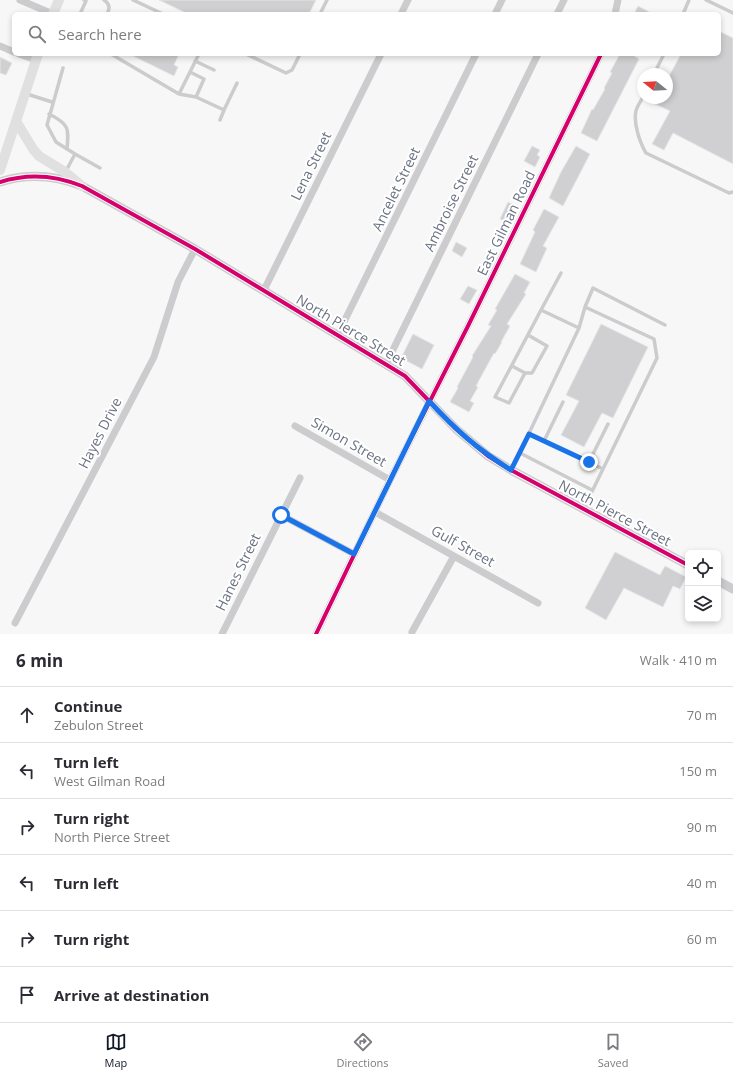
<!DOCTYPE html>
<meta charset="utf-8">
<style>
:root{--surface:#fff;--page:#f7f7f7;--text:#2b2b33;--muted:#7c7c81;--line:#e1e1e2;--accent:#111827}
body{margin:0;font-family:"Open Sans",sans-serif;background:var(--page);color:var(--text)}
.controls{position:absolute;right:12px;bottom:12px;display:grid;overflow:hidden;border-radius:6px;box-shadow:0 2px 6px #0003}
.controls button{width:36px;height:36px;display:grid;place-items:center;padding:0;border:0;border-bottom:1px solid var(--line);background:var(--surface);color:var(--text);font:20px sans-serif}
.compass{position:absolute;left:637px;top:68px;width:36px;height:36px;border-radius:50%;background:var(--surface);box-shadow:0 2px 6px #0003;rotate:288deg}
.stop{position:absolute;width:12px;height:12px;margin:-9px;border:3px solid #1a73e8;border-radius:50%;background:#fff}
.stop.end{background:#1a73e8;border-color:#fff;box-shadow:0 1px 4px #0008}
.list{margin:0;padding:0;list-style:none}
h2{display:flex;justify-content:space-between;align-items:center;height:52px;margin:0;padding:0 16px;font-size:17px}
h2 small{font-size:13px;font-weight:400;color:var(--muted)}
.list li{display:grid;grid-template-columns:26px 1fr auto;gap:12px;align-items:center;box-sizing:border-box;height:56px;padding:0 16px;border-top:1px solid var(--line)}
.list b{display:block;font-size:15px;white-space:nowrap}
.list p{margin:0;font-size:13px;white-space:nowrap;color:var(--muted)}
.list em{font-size:13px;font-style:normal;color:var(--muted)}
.icon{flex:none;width:22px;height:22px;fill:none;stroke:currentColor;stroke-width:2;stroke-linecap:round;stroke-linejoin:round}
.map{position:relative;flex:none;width:733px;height:634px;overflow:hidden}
.search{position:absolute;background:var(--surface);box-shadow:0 2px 6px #0003;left:12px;right:12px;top:12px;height:44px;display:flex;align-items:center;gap:10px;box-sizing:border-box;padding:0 14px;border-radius:6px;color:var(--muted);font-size:15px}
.sheet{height:388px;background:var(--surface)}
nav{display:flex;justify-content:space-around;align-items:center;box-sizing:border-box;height:56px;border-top:1px solid var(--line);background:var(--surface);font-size:11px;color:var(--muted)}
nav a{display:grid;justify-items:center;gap:2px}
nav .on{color:var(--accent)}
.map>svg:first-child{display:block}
.building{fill:#d0d0d2;stroke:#e6e6e6}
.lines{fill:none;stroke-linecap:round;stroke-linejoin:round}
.service{stroke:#ccccce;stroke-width:3.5}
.minor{stroke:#ccccce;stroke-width:7}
.tertiary{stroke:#ccccce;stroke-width:9}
.secondary{stroke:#e0e0e1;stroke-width:10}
.cycleway-casing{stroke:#fff;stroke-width:6}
.cycleway{stroke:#d6006c;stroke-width:4}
.route{stroke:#1a73e8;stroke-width:5}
.labels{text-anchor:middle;stroke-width:4;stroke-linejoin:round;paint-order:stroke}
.street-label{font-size:14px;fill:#6b7383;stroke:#fff}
</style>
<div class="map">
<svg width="733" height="634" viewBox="0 0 733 634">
<rect width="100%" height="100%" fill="#f7f7f7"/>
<path class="building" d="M159 0H316L309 14H188Z
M638 6 653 14H634Z
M719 31 733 38V164L673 133 664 150 652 144 670 111 655 104 658 98H667V80L681 54H719Z
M129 54H179L174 65 178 67 174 76Z
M620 54H631L639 59 597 141 581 133 592 109 593 110 605 89 604 88 612 73 610 72Z
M0 57 12 63 6 75 0 73Z
M532 146 540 150 537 155 540 157 535 167 524 161Z
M576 146 590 154 563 206 549 198 561 172Z
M508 202 518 207 509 224 500 219Z
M544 209 559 217 543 246 547 248 536 272 520 264 535 232 533 230Z
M456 242 467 248 462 257 452 251Z
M515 274 530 282 524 293 526 294 507 324 510 326 501 342H502L495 354 494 353 483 373 476 386 478 387 470 401 474 403 469 412 450 402 458 388 457 387 473 357 472 356 491 326 488 325 497 310 495 309Z
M468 286 477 290 469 304 460 299Z
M601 324 648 347 613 418 602 413 584 447 561 435 579 401 566 395Z
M413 334 434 345 422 369 401 358Z
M615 552 660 575 665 566 686 577 680 589 673 586 663 607 624 588 606 620 585 608Z"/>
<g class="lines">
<path class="service" d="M104 0C110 4 110 9 107 14
M133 0 163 14
M706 0 733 13
M80 14 86 1 84 0
M320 14 327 0
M683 14 689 0
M111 54 179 94 198 56
M246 54 286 73 292 70 300 54
M195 61 214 70
M63 68 47 125 56 142 75 154 66 171
M190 72 204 79 196 97
M654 74 664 54
M27 94 52 102
M179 94 196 97 224 110 220 120
M643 97C641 101 637 106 636 111 633 123 640 143 646 153L729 193 733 192
M224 110 237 83
M49 114C69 124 69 128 67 149
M75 154 100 168
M585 307 593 288 665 325
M541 310 561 273
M512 366 525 373 509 403 495 397 541 310 579 328
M525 373H532L547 346 528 335
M529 434 603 469
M544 441 563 402
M520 453 592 490
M589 462 608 424
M512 469 579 328 585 307 654 339 657 358 584 508"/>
<path class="minor" d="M20 0 53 14
M401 14 408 0
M495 14 502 0
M557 14 564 0
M615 14 618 0
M0 46 14 52
M19 54 36 60
M264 290 381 54
M338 334 476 54
M386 364 538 54
M295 426 390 480
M375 512 538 603
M281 515 354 554
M15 623 154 357 178 282 195 249
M412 632 454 556
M222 634 300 478
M316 634 390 480 468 326 601 54"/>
<path class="tertiary" d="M0 182C28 173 55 175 82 186L195 249 405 376 456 429 488 456 511 470 688 565
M718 581 733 589"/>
<path class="secondary" d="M53 14 59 0
M16 121 33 149 39 156 65 172 82 186
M0 170 38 54"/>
<defs>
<path id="cycleway" d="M0 182C28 173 55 175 82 186L195 249 405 376 456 429 488 456 511 470 688 565
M316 634 390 480 468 326 601 54"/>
</defs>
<use href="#cycleway" class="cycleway-casing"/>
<use href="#cycleway" class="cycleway"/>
</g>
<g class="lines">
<path class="route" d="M281 515 354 554 429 401C456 430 477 449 511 470L529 434 589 462"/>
</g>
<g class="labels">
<g class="street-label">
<text transform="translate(311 166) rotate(-64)" y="5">Lena Street</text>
<text transform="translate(396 189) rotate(-64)" y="5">Ancelet Street</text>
<text transform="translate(451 203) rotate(-64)" y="5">Ambroise Street</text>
<text transform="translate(506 223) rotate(-64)" y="5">East Gilman Road</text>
<text transform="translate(351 330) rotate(31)" y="5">North Pierce Street</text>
<text transform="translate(100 433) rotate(-63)" y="5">Hayes Drive</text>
<text transform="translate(349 442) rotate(30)" y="5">Simon Street</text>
<text transform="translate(615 513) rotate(28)" y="5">North Pierce Street</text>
<text transform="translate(463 546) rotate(29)" y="5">Gulf Street</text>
<text transform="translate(238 572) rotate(-64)" y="5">Hanes Street</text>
</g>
</g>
</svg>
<div class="controls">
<button><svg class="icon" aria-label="locate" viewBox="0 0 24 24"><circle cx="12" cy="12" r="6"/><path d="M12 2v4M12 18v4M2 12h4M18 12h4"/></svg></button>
<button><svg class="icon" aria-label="layers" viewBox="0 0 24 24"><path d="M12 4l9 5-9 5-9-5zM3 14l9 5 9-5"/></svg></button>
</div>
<svg class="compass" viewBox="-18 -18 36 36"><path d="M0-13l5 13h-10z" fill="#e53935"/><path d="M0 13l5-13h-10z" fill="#7c7c81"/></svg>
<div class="stop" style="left:281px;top:515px"></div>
<div class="stop end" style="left:589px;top:462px"></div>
<div class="search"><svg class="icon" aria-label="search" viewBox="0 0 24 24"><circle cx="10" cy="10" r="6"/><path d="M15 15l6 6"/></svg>Search here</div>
</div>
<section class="sheet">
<h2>6 min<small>Walk · 410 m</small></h2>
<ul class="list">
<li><svg class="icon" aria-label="ahead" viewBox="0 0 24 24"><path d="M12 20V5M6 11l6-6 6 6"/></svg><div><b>Continue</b><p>Zebulon Street</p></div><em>70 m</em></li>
<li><svg class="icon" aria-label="left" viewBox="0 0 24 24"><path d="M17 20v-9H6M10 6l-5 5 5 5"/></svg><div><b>Turn left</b><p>West Gilman Road</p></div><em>150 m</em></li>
<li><svg class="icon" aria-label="right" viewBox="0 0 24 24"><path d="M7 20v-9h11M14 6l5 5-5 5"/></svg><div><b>Turn right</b><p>North Pierce Street</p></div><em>90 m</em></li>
<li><svg class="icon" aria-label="left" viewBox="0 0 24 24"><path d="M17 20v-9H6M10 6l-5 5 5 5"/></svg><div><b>Turn left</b></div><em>40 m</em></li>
<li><svg class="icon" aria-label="right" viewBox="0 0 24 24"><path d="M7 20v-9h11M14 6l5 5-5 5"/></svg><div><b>Turn right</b></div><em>60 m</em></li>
<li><svg class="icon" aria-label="arrive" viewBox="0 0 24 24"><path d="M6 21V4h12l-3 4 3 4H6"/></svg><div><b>Arrive at destination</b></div></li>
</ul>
</section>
<nav>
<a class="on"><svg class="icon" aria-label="map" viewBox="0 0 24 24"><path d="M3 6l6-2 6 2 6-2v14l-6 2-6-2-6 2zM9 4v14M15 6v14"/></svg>Map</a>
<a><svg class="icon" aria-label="directions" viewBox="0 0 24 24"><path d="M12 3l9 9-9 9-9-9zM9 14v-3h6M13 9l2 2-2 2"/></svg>Directions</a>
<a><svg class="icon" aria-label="saved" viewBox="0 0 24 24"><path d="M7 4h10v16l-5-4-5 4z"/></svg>Saved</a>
</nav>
